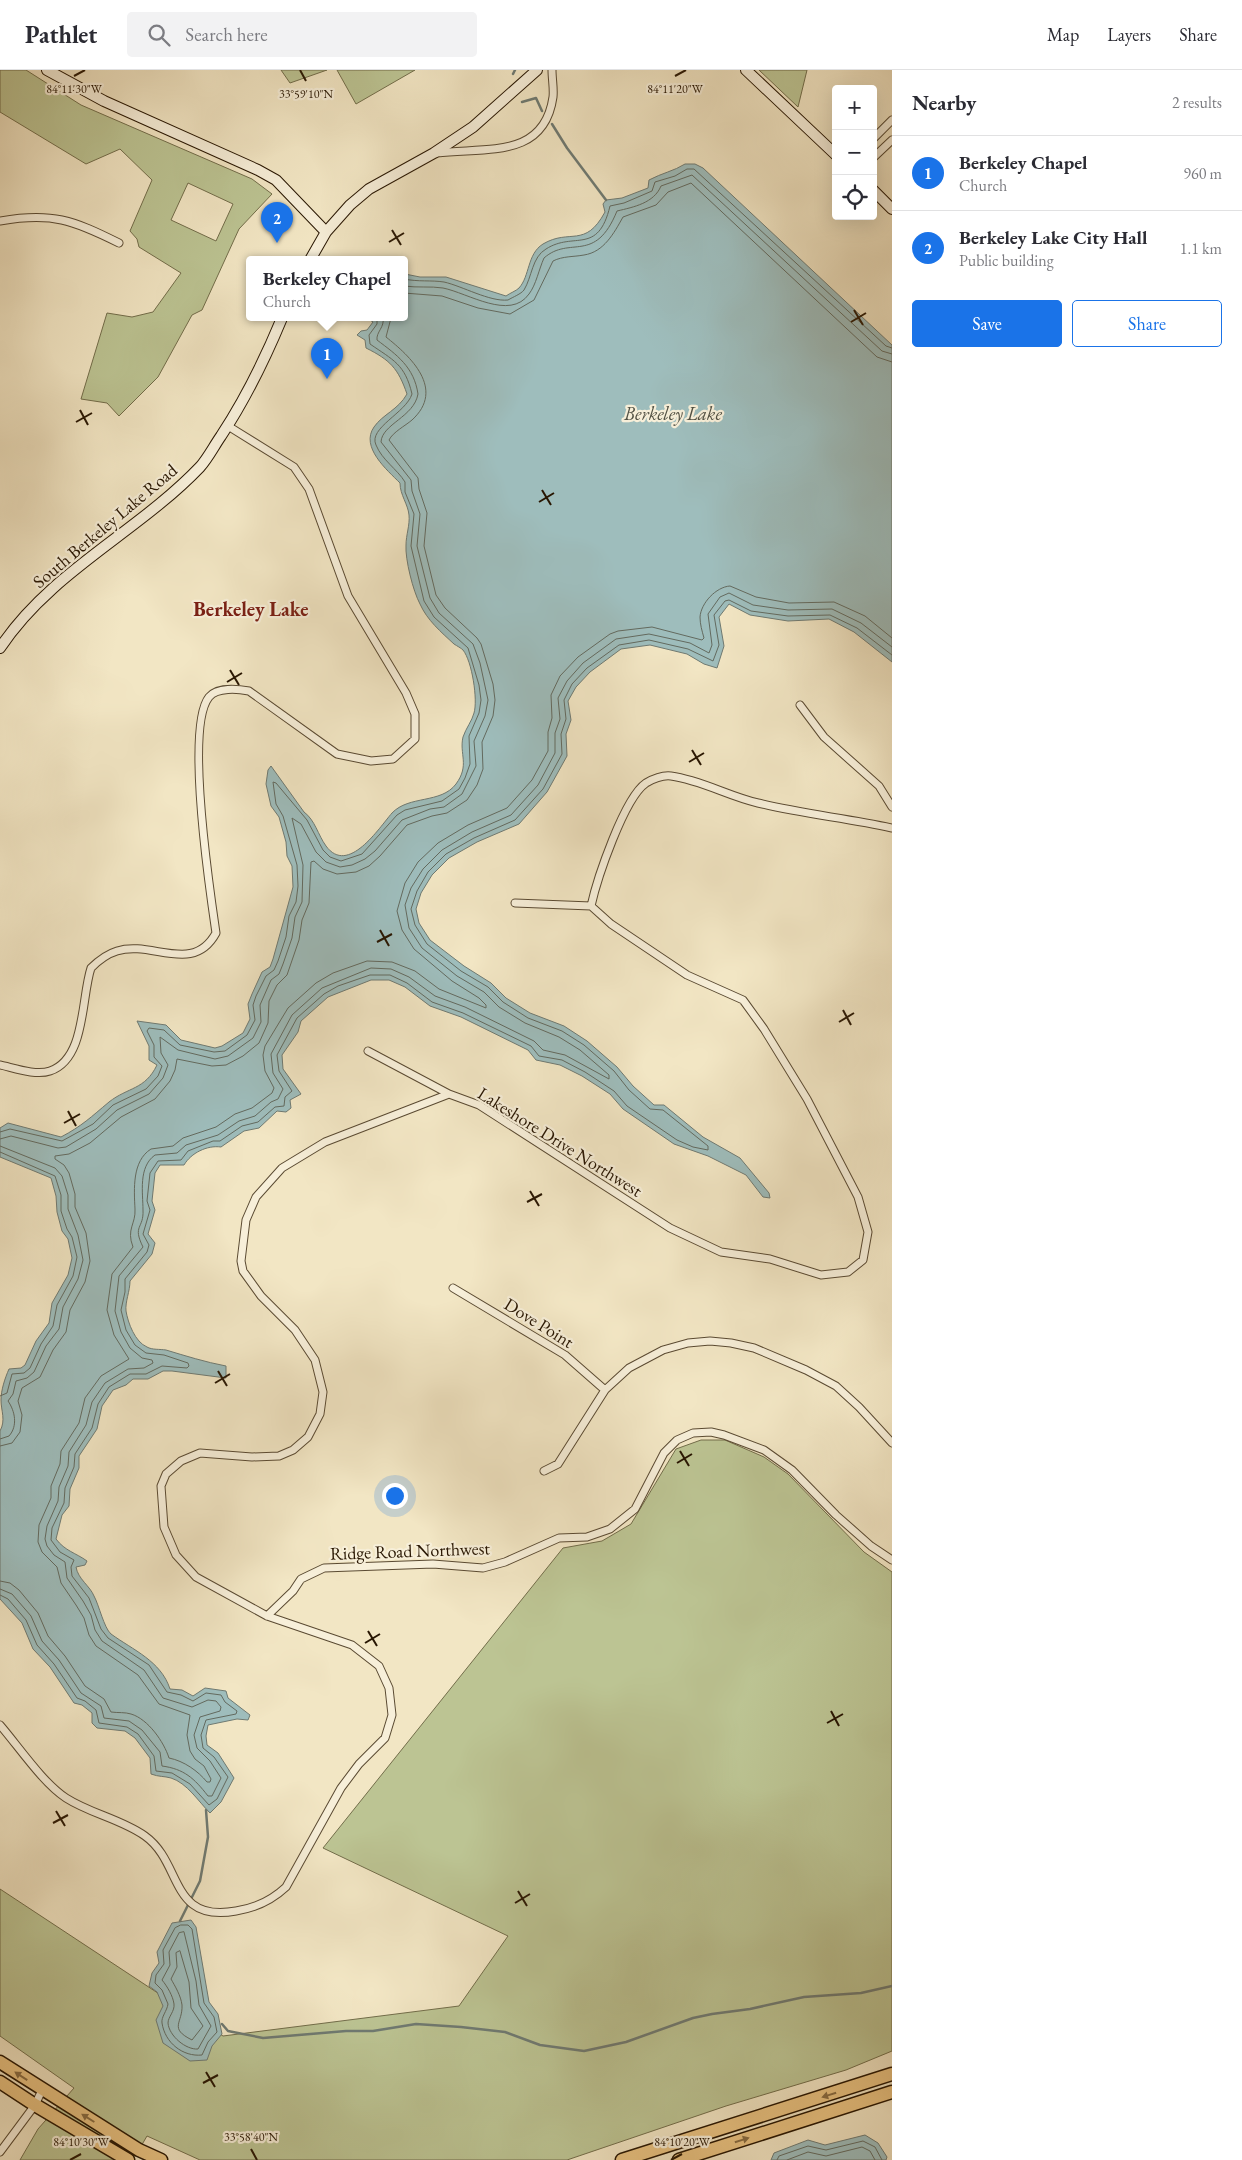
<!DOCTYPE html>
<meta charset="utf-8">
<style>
:root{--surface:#fff;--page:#f2f2f3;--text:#2b2b33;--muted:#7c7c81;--line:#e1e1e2;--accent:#1a73e8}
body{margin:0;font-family:"EB Garamond",serif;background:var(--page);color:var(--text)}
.controls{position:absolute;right:15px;top:15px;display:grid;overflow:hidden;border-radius:5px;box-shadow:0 5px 20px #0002}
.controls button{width:45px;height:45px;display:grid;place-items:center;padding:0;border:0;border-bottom:1px solid var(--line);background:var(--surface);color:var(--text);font:25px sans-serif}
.you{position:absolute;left:394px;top:1425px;width:18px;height:18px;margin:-12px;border:4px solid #fff;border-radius:50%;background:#1a73e8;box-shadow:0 0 0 8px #1a73e833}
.badge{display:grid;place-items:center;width:32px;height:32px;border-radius:50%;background:var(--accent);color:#fff;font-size:16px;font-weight:700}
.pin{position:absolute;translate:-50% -41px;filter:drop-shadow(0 1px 2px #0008)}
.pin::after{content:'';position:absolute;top:26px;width:18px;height:15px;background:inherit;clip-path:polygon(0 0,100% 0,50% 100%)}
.popup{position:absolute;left:246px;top:186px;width:162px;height:65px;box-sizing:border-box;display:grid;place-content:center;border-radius:5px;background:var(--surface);filter:drop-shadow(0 1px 4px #0005);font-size:16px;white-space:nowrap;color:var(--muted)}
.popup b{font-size:19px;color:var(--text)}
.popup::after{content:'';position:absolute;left:50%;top:100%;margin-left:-10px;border:10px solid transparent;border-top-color:var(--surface)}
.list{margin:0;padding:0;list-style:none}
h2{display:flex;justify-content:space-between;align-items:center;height:65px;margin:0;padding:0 20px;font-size:21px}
h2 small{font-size:16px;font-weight:400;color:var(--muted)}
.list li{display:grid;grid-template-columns:32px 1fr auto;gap:15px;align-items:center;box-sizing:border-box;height:75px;padding:0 20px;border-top:1px solid var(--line)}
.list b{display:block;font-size:19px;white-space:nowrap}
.list p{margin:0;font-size:16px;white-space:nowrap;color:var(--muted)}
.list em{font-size:16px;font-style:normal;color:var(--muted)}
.actions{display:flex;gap:10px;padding:15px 20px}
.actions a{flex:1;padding:11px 0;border:1px solid var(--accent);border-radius:5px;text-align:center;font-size:18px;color:var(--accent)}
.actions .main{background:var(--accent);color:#fff}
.icon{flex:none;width:28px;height:28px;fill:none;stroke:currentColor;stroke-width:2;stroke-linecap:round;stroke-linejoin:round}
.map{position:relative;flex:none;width:892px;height:2090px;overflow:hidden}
header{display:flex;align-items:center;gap:30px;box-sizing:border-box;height:70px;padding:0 25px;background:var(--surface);border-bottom:1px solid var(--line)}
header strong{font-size:24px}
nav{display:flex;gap:28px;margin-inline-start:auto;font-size:18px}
.search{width:350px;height:45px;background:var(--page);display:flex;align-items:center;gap:12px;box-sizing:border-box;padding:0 18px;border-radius:5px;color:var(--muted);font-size:19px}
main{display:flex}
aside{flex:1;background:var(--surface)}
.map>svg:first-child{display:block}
.green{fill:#bcc493;stroke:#726d4a;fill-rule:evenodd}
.water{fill:#9ebdbc;stroke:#6f7a72}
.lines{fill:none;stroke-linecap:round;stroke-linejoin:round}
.shore{stroke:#636a5f;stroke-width:1}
.stream{stroke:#6f7a72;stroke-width:2.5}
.street-casing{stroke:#5a4a32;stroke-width:9}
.secondary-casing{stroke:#281602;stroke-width:12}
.highway-casing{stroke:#281602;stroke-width:15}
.street{stroke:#f7efd9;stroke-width:7}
.secondary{stroke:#f7efd9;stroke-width:10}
.highway{stroke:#e9c382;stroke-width:12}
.oneway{fill:#886c42}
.ticks{fill:none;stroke:#281602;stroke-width:2}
.labels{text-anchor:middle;stroke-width:4.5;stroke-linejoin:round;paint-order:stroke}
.street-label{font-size:18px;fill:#281602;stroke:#f7efd9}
.water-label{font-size:19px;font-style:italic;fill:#515043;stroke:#f7efd9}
.quarter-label{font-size:20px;font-weight:bold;fill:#7a1f14;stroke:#f7efd9}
.ticks-label{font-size:12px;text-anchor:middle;fill:#281602;stroke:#f7efd9;stroke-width:4.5;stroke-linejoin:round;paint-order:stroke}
</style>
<header>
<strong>Pathlet</strong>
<div class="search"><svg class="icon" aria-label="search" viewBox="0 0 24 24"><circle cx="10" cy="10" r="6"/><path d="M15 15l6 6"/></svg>Search here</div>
<nav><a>Map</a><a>Layers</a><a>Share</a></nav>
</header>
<main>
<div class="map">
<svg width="892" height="2090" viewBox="0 0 892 2090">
<rect width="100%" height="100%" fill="#f2e6c4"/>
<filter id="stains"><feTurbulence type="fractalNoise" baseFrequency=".004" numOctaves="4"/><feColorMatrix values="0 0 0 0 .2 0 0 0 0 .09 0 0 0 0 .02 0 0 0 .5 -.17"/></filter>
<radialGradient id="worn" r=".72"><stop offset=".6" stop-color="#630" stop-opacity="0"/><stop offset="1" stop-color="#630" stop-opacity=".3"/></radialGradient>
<path class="green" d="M0 0H26L81 35 252 109 272 124 239 159 202 240 192 245 158 307 119 346 107 333 81 329 107 243 132 247 153 242 181 203 139 177 137 169 130 161 152 110 120 79 86 94 0 42ZM188 113 233 134 216 171 171 150Z
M281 0H327L290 13Z
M337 0H415L356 34Z
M759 0H807L798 37Z
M701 1370H725L764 1387 788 1404 864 1482 892 1502V1981L846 2000 726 2036 567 2090H200L147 2066 133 2090H20L38 2059 74 2018 0 1966V1819L223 1966 459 1936 508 1866 323 1778 563 1478 602 1471 631 1454 676 1379Z"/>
<path class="water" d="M685 94H695L703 98 892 275V592L854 562 829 549 788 551 750 545 729 534 719 547 724 576 717 598 704 594 687 584 650 575 621 579 590 602 576 617 568 631 571 650 566 664 567 686 547 722 519 754 477 772 449 788 432 805 421 823 416 839 419 853 430 870 464 896 491 913 506 928 530 943 564 956 587 971 617 997 633 1016 654 1035H664L703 1067 740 1088 769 1123 770 1128 763 1127 746 1105 708 1086 674 1074 623 1039 610 1024 582 1006 560 995 536 990 528 980 461 947 430 936 405 917 389 910H371L328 927 301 951 298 962 282 985 283 999 301 1024 290 1030 291 1038 286 1042 277 1041 259 1058 244 1061 221 1077C207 1075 191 1083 184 1095H160L155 1103 152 1131 155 1140 148 1164 155 1173 152 1184 130 1211C130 1221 125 1232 126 1241 128 1253 135 1272 147 1277 152 1280 160 1279 166 1280 186 1286 205 1292 226 1296V1308L172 1301H163L148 1309H133L126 1315 113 1320 102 1336 97 1359 79 1386V1398L70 1419 69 1436 62 1445 56 1469C65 1481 76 1483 87 1491L85 1495 76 1497C78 1509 90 1516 94 1526 99 1535 104 1558 111 1564 133 1580 161 1591 170 1619L182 1620 193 1626 205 1618 226 1621 228 1628 250 1645 248 1650 237 1649 208 1655 206 1666 207 1675 218 1683 234 1708 221 1732 210 1743C198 1731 187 1713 171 1708 164 1706 159 1707 151 1704L150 1688 135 1668 125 1661 97 1658 92 1653V1643L82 1635 74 1633 50 1597 33 1579 22 1553 0 1529V1361C6 1350 1 1341 1 1330 1 1320 5 1308 9 1299L21 1298 25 1295 36 1271 49 1253 52 1233 68 1205 72 1188 68 1169 62 1161 57 1142 56 1126 51 1108 0 1087V1058L8 1053 61 1067C82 1056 91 1047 109 1032 128 1017 145 1020 157 995L149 990V976L137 951 166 955 181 970 215 978 222 976 243 963 250 949 248 934 252 924 262 902 270 897 273 889 293 817 292 796 287 786 286 772 279 747 271 736 266 714 268 700 271 696 304 742C315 750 318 765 326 776 348 806 379 758 392 743 409 725 441 734 456 714 470 695 459 684 463 667 466 658 472 651 474 643 478 630 472 591 463 580 461 578 457 576 454 574 441 562 427 550 420 534 413 521 405 489 406 475 406 465 410 455 409 445 408 434 400 425 400 413 387 400 360 377 374 357 383 344 398 340 407 324 398 298 390 290 366 278L365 270 357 265 361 261 367 260 373 252 367 248H404L405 204 420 207H446L506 226C510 223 516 221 519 218 530 206 527 184 543 174 570 158 585 179 605 142L603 134 606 130 622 128 648 118 649 110C662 103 674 101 685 94Z
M191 1850 196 1857 209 1932 218 1944 222 1964 212 1976 207 1990 190 1991 163 1973 156 1950 163 1936 157 1922 149 1916 152 1903 159 1893 157 1882 172 1853Z
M865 2065 878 2073 887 2087 886 2090H771L774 2083 808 2070 825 2075Z"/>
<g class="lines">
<path class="shore" d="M404 209C418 212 431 210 444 212 462 216 490 232 508 230 513 227 521 224 524 220 532 207 532 187 546 179 574 161 598 186 610 136L624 133 652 121 655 112 675 106 687 99H694L886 276 892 278
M404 216C418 218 430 216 443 218 468 223 510 251 529 224 536 215 539 199 544 188 570 165 595 195 617 141 634 137 654 133 661 116L692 105 882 281 892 284
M404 223 442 226 478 238 510 244 534 230 553 191C563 186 573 187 584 185 604 182 614 163 623 147L656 135 668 122 691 113 877 287 892 292
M0 1062 10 1059 62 1071 93 1054 113 1035 146 1019 158 1006 162 996 154 987V975L147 961 149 958 164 960 180 975 214 982 225 981 247 965 255 950 253 935 256 926 266 906 274 900 278 891 286 867 289 846 296 832 298 816 297 795 283 746 276 734 273 712 276 713 307 750 323 780 330 787 341 791 362 784 397 745 405 740 442 731 459 719 465 708 470 694 469 666 479 643 481 630 479 615 468 578 434 547 424 531 411 476 414 444 405 422V412C397 399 382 390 376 375 368 358 406 343 412 324 405 294 393 290 370 274L369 265 377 254V248
M0 1069 11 1066 58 1078 66 1077 96 1059 117 1040 149 1024 163 1008 168 995 161 983 160 967 178 980 215 989 228 986 253 968 261 952 260 935 271 910 279 904 283 894 292 868 295 847 302 832 303 795 292 748 301 754 316 782 326 792 340 797 352 795 365 789 375 781 402 750 430 739 444 737 462 724 476 696 474 671 485 646 488 630 480 593 473 574 439 543 430 528 417 476 420 444 412 421 411 410 381 372C382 354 414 347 418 324 414 297 397 285 377 270 376 262 385 257 383 248
M0 1076 55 1098 62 1106 68 1125V1139L78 1165 83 1190 78 1209 63 1237 59 1259 46 1276 34 1302 27 1308 16 1311 13 1324 8 1331C15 1341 18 1356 9 1366L0 1369
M0 1082 55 1106 61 1125V1141L67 1159 72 1167 77 1187 73 1206 57 1235 53 1256 41 1274 30 1298 24 1303 12 1304 7 1323 0 1326
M0 1376 12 1373 20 1362 22 1345 18 1331 22 1318 40 1307 53 1280 66 1262 70 1240 85 1212 90 1191 86 1163 75 1137V1124L69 1103 64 1095 55 1089V1086L69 1084 90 1073 121 1047 155 1029 170 1011 175 1000 177 989 212 996 226 995 243 986 259 973 268 953 269 931 277 915 287 905 299 870 302 850 309 833 311 792 314 791 323 799 337 804 356 802 369 796 380 786 407 755 432 746 447 743 467 730 477 715 483 699 482 672 493 646 495 630 493 614 481 574 477 568 445 538 436 525 424 476 427 443 419 419 418 408 389 370C393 362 405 356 412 350 446 319 410 286 386 267L391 248
M0 1511 10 1513 19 1520 38 1543 48 1566 65 1586 85 1616 104 1629 111 1642C118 1643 125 1642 131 1644 148 1649 164 1672 169 1688 184 1691 198 1701 207 1712H210L211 1709 204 1696 195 1689 190 1681 187 1665 190 1645 159 1634 138 1605 96 1576 89 1565 84 1548 76 1535 61 1513 57 1497 42 1482 38 1472 39 1455 51 1428V1416L60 1394 61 1381 79 1353 85 1328 101 1306 129 1289 114 1265 107 1240 112 1204 133 1177C126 1159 136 1154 135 1139 134 1119 132 1091 151 1079L173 1076 183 1068 216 1057 235 1044 252 1038 272 1023 274 1018 265 1001 263 985 265 976 288 938 316 913 333 903 367 891 392 892 415 901 439 919 486 938V935L479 928 452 911 414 879 402 860 397 841 405 813 418 792 438 773 468 755 507 738 532 710 548 681V662L552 648 551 625 560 606 578 587 610 564 618 561 652 557 702 570 704 568C702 561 700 554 700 547 701 533 716 517 730 516L756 527 789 533 834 532 865 546 892 568
M0 1519 12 1524 31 1546 42 1571 59 1590 81 1623 101 1636 104 1648 129 1651 142 1660 160 1682 162 1696C184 1699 194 1708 208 1726H212L221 1708 210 1691 197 1678 194 1665 200 1647 220 1641 221 1637 216 1631 208 1630 192 1637 163 1628 144 1600 102 1571 95 1560 91 1545 83 1531 67 1508 65 1492 54 1485 47 1476 45 1469 47 1456 58 1431 59 1417 68 1396 69 1382 86 1355 92 1332 105 1313 128 1299 144 1298 153 1293 152 1290 142 1288 130 1278 121 1262 115 1241 119 1206 143 1177C132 1155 144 1159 143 1140 143 1123 138 1097 155 1085L177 1083 186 1075 218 1065 239 1051 255 1046 271 1032 278 1029 283 1019 273 1003 271 984 292 945 322 918 371 898 391 899 409 907 435 926 465 937 534 971 543 980 565 985 609 1009V1005L580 980 559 967 525 953 499 937 484 922 457 906 422 878 409 858 405 835 411 818 423 799 442 780 472 762 511 745 538 715 555 683V663L560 649 558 628 567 611 583 593 616 569 649 564 690 573 709 583 712 575 708 544 720 527 729 523 753 535 788 540 832 539 861 553 892 577
M0 1525 8 1529 26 1550 37 1575 54 1594 77 1628 85 1631 96 1640 99 1653 127 1657 138 1664 154 1686 156 1701 172 1703 190 1714 209 1735 217 1729 228 1707 214 1687 203 1678 201 1665 206 1650 236 1644 237 1641 225 1632 221 1625 206 1623 193 1631 181 1625 167 1622 149 1595 108 1568 101 1559 89 1528 72 1506 71 1497 74 1490 60 1482 51 1470 52 1458 64 1433 65 1418 74 1397 75 1384 92 1358 98 1334 109 1317 130 1304H146L162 1296 187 1298 189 1296 188 1293 164 1285 146 1283 135 1275 126 1260 121 1240 125 1222V1209L147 1182 149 1175 143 1164 150 1140 147 1131 150 1103 158 1091 181 1090 188 1081 213 1071H220L242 1056 258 1052 275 1037 284 1036 285 1027 292 1021 279 1001 277 985 297 948 324 924 338 916 370 905H390L407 913 432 932 463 943 531 976 539 986 562 990 585 1002 614 1021 627 1036 677 1070 693 1077 708 1080V1076L663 1040 650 1039 629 1020 614 1001 584 975 562 961 528 948 503 932 488 917 461 901 427 874 415 855 411 839 417 821 428 802 446 784 474 768 515 750 543 719 562 684 561 664 566 649 564 630 572 614 587 598 619 575 649 570 688 579 713 591 719 575 714 545 725 531 729 530 751 541 788 546 830 545 857 558 892 585
M181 1855H188L192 1859 204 1933 214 1947 217 1962 208 1972 202 1985C183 1987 165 1973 162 1953 161 1947 167 1941 168 1934L162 1920 155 1913 156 1905 164 1894 163 1880 175 1858Z
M184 1862 196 1911 199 1935 211 1956 198 1979C186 1980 169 1966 168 1953 168 1947 175 1941 174 1934 173 1926 167 1916 162 1910L170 1895 169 1882 179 1863Z
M180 1881 189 1912 191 1938 203 1956 192 1970C168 1958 183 1953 182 1935 181 1926 175 1916 171 1909L177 1897 176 1883Z
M777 2090 779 2086 808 2076 826 2080 863 2071 875 2077 882 2090
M787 2090 808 2082 826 2086 862 2077 870 2081 875 2090"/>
<path class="stream" d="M513 4 515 0
M522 32 536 28 542 41
M552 54 567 78 606 130
M180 1851 200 1811 208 1767 206 1740
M222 1954 228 1961 263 1968 346 1961H373L416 1954 461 1957 505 1962 540 1975 584 1981 626 1972 693 1948 712 1944 750 1939 804 1927 861 1923 892 1916"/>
<defs>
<path id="street" d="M873 69 892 50
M437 83C484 77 544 90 553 27 554 19 552 9 552 0
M873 88 892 70
M0 151C52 142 73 150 119 173
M800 635 824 667 879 716 892 737
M515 833 591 836
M368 981 449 1024
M0 995C14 998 36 1006 50 1001 86 989 81 928 91 898 98 891 107 884 117 881 152 870 193 905 216 863 210 822 185 657 209 627 217 617 238 619 249 621L337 684 371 691 393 689 415 669V644L406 623 348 526 309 419 294 397 228 356
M453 1218 565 1285 605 1320
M544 1401 558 1394 605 1320 629 1298 663 1280 688 1273 710 1271 731 1273 754 1278 806 1300 836 1316 859 1337 892 1373
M267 1546 293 1521 301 1509 324 1498 433 1494 483 1498 505 1492 559 1468 587 1467 610 1459 635 1439 664 1383 677 1370 693 1363 711 1362 724 1365 764 1380 792 1400 836 1445 871 1476 892 1490
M0 1655C19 1677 43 1713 66 1728 91 1744 121 1749 145 1766 183 1793 169 1853 236 1841 256 1838 271 1831 286 1817L341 1718 359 1694 385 1668 392 1645 389 1618 379 1596 352 1575 267 1546 196 1507 176 1485 164 1457 161 1416 166 1404 181 1391 200 1383 252 1387 279 1386 293 1380 308 1367 320 1344 323 1322 315 1290 295 1260 261 1226 243 1201 241 1191 246 1150 256 1127 282 1098 325 1072 449 1024 479 1035 670 1158 721 1182 770 1189 821 1205 848 1202 863 1190 868 1162 858 1127 807 1029 764 959 743 930 687 905 611 854 591 836C597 809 624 728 646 713 653 709 663 705 671 706 701 710 728 726 758 733 802 744 847 748 892 758
M0 2082 35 2035 42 2020"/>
<path id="secondary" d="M47 0 104 31 258 100 276 110 326 162
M746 0 836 85
M873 120 892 139
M310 190 326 162 350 135 369 119 434 83 473 57 537 0
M0 578C50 502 138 462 200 397 208 388 214 376 221 366 246 328 265 289 282 248"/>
<path id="highway" d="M0 1992 139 2080 161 2090
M0 2012 35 2035 128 2090
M622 2090 892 2004
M679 2090 892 2022"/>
</defs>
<use href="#street" class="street-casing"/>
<use href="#secondary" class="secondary-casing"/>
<use href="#highway" class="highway-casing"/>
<use href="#street" class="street"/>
<use href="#secondary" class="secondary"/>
<use href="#highway" class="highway"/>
</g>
<defs><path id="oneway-solid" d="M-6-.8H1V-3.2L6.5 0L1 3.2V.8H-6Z" transform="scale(1.25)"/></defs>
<g class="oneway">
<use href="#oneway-solid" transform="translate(21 2006) rotate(-147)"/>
<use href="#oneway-solid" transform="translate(829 2025) rotate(163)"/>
<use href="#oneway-solid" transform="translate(88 2048) rotate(-148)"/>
<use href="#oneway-solid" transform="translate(742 2070) rotate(-17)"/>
</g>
<path class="ticks" d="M300 0 306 11M74 6 85 0M675 6 686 0M392 160 401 175M389 172 404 163M854 240 863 255M851 252 866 243M80 340 88 355M76 352 92 343M542 420 551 435M539 432 554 423M230 600 239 615M227 612 242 603M692 680 701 695M689 692 704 683M380 860 389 876M377 872 392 864M843 940 851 955M839 952 854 943M68 1041 76 1056M64 1053 80 1044M530 1121 539 1136M527 1132 542 1124M218 1301 227 1316M215 1313 230 1304M680 1381 689 1396M677 1393 692 1384M368 1561 377 1576M365 1573 380 1564M831 1641 839 1656M827 1653 843 1644M56 1741 65 1756M53 1753 68 1745M518 1821 527 1836M515 1833 530 1824M206 2002 215 2017M203 2013 218 2005M251 2079 257 2090M70 2090 81 2084M671 2090 682 2084"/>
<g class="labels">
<g class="street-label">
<text transform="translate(105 456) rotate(-40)" y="6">South Berkeley Lake Road</text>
<text transform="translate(560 1072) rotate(32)" y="6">Lakeshore Drive Northwest</text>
<text transform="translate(539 1253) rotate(32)" y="6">Dove Point</text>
<text transform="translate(410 1481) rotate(-2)" y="6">Ridge Road Northwest</text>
</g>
<g class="water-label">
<text x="673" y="350">Berkeley Lake</text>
</g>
<g class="quarter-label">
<text x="251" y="546">Berkeley Lake</text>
</g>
</g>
<g class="ticks-label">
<text x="74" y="23">84°11'30"W</text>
<text x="675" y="23">84°11'20"W</text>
<text x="306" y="28">33°59'10"N</text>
<text x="251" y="2071">33°58'40"N</text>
<text x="81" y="2076">84°10'30"W</text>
<text x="682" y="2076">84°10'20"W</text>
</g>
<rect width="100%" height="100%" filter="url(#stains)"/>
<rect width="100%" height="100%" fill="url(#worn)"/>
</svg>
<div class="controls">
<button>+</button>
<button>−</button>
<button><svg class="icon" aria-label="locate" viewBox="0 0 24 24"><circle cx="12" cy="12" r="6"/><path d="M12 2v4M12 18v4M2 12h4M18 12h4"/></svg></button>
</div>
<div class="you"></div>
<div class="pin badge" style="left:327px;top:309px">1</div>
<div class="popup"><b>Berkeley Chapel</b>Church</div>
<div class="pin badge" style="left:277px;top:173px">2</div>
</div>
<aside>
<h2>Nearby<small>2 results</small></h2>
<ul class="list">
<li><span class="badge">1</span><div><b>Berkeley Chapel</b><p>Church</p></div><em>960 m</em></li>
<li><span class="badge">2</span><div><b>Berkeley Lake City Hall</b><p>Public building</p></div><em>1.1 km</em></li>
</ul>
<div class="actions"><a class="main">Save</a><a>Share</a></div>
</aside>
</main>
